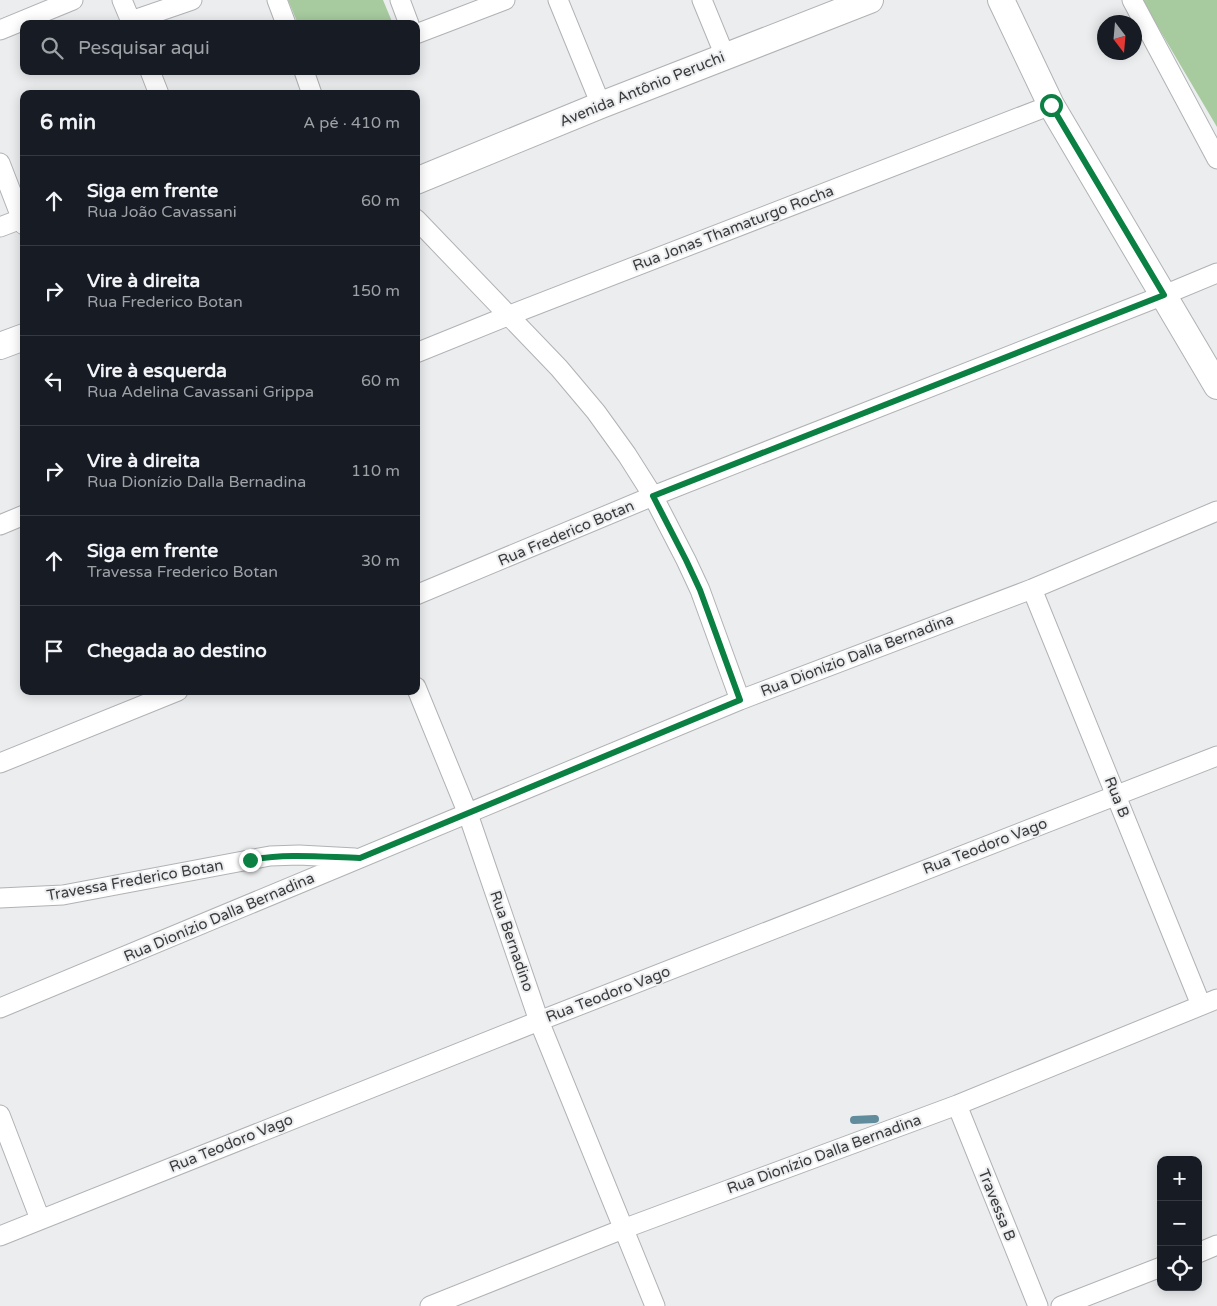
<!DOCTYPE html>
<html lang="pt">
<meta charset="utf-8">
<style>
:root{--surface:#171b24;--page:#242831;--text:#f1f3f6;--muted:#9ea1a6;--line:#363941}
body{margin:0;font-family:"Varela Round",sans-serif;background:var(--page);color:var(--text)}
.controls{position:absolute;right:15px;bottom:15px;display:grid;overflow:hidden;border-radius:10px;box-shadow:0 2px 12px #0003}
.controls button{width:45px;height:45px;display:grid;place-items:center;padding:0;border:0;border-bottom:1px solid var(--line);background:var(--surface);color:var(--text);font:25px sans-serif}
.compass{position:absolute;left:1097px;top:15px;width:45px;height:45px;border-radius:50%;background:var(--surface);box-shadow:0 2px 12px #0003;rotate:164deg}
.stop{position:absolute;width:15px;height:15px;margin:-11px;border:4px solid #0b8043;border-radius:50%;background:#fff}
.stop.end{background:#0b8043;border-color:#fff;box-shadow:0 1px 5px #0008}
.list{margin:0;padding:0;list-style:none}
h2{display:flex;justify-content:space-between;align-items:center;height:65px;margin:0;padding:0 20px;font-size:21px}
h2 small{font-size:16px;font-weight:400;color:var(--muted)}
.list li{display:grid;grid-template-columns:32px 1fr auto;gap:15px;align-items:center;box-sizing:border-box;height:90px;padding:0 20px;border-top:1px solid var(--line)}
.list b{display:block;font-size:19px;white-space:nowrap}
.list p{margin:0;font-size:16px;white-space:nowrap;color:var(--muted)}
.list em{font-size:16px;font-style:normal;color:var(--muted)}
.icon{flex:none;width:28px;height:28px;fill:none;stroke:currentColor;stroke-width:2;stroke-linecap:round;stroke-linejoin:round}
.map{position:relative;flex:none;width:1217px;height:1306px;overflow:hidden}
.search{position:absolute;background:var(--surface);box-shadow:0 2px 12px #0003;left:20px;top:20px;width:400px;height:55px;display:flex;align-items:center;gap:12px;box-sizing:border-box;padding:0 18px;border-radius:10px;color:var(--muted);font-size:19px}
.panel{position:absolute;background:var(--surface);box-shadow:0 2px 12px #0003;left:20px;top:90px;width:400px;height:605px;border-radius:10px}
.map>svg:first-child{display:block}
.green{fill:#a7ca9f}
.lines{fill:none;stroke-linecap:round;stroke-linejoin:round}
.stream{stroke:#618c9c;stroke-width:8}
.street-casing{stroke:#b0b2b4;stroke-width:21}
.secondary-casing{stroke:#b0b2b4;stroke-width:28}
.street{stroke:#fff;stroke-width:19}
.secondary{stroke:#fff;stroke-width:26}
.route{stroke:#0b8043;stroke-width:6}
.labels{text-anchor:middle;stroke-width:4;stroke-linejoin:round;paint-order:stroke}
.street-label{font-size:15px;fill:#3a3b3c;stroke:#ebedef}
</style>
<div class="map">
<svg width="1217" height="1306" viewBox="0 0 1217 1306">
<rect width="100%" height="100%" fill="#ebedef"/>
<path class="green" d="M288 0H383L393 24H298Z
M1142 0H1217V127Z"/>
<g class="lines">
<path class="stream" d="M854 1120 875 1119"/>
<defs>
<path id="street" d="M122 0 132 24
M277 0 286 24
M400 0 409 24
M558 0 601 105
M702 0 725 56
M1132 0 1217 159
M131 21 192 0
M0 30 73 0
M416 34 505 0
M150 71 159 94
M304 71 312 94
M0 163 24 225
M416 219 559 368 596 412 627 455 653 496 686 560 700 590 740 700
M0 227 21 219
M416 353 510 315 1051 105
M0 525 24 515
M1032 589 1201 1005
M416 595 653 496 1164 295 1217 273
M416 687 468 814 539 1021 655 1306
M0 763 178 691
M0 898 63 895 270 856 299 855 355 858
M0 1008 740 700 1032 589 1217 511
M957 1105 1038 1306
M0 1115 40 1219
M0 1236 539 1021 1217 756
M1198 1253 1217 1245
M430 1306 623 1229 957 1105 1217 999
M1061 1306 1161 1267"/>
<path id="secondary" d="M1001 0 1051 105 1217 386
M416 181 601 105 870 0
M0 346 24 337"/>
</defs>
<use href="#street" class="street-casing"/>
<use href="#secondary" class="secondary-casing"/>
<use href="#street" class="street"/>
<use href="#secondary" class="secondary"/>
</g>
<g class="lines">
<path class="route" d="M250 860C286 853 323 857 360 858L740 700 700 590 686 560 653 496 1164 295 1051 105"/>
</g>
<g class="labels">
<g class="street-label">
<text transform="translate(642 89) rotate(-22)" y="5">Avenida Antônio Peruchi</text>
<text transform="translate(733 228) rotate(-21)" y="5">Rua Jonas Thamaturgo Rocha</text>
<text transform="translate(566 533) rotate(-23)" y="5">Rua Frederico Botan</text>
<text transform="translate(857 655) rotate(-21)" y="5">Rua Dionízio Dalla Bernadina</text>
<text transform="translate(1117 797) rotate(68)" y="5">Rua B</text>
<text transform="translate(985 846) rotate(-21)" y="5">Rua Teodoro Vago</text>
<text transform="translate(135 880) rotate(-10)" y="5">Travessa Frederico Botan</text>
<text transform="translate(219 917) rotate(-23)" y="5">Rua Dionízio Dalla Bernadina</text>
<text transform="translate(512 941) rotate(71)" y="5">Rua Bernadino</text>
<text transform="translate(608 994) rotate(-21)" y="5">Rua Teodoro Vago</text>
<text transform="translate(231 1143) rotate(-22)" y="5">Rua Teodoro Vago</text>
<text transform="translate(824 1154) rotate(-20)" y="5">Rua Dionízio Dalla Bernadina</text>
<text transform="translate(997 1205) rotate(68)" y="5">Travessa B</text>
</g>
</g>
</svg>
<div class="controls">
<button>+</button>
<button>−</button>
<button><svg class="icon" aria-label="locate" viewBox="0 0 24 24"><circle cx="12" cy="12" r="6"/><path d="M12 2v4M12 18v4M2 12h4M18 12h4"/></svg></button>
</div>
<svg class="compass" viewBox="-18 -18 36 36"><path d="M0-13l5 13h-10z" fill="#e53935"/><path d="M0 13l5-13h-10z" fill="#9ea1a6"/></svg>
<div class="stop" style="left:1051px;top:105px"></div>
<div class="stop end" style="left:250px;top:860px"></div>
<div class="search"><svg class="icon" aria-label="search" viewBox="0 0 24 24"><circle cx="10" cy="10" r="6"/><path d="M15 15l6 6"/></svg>Pesquisar aqui</div>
<section class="panel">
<h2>6 min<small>A pé · 410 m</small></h2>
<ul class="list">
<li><svg class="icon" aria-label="ahead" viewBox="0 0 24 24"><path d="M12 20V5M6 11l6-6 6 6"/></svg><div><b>Siga em frente</b><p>Rua João Cavassani</p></div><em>60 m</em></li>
<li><svg class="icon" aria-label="right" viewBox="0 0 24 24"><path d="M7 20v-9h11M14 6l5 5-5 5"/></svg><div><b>Vire à direita</b><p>Rua Frederico Botan</p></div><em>150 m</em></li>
<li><svg class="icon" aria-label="left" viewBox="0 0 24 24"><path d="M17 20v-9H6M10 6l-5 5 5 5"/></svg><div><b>Vire à esquerda</b><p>Rua Adelina Cavassani Grippa</p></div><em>60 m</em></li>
<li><svg class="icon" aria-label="right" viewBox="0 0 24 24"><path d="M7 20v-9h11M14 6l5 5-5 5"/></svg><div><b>Vire à direita</b><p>Rua Dionízio Dalla Bernadina</p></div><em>110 m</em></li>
<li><svg class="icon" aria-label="ahead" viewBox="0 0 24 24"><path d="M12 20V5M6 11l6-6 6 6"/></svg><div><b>Siga em frente</b><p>Travessa Frederico Botan</p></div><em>30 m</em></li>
<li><svg class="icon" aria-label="arrive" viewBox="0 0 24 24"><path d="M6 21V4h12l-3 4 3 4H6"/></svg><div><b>Chegada ao destino</b></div></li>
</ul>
</section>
</div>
